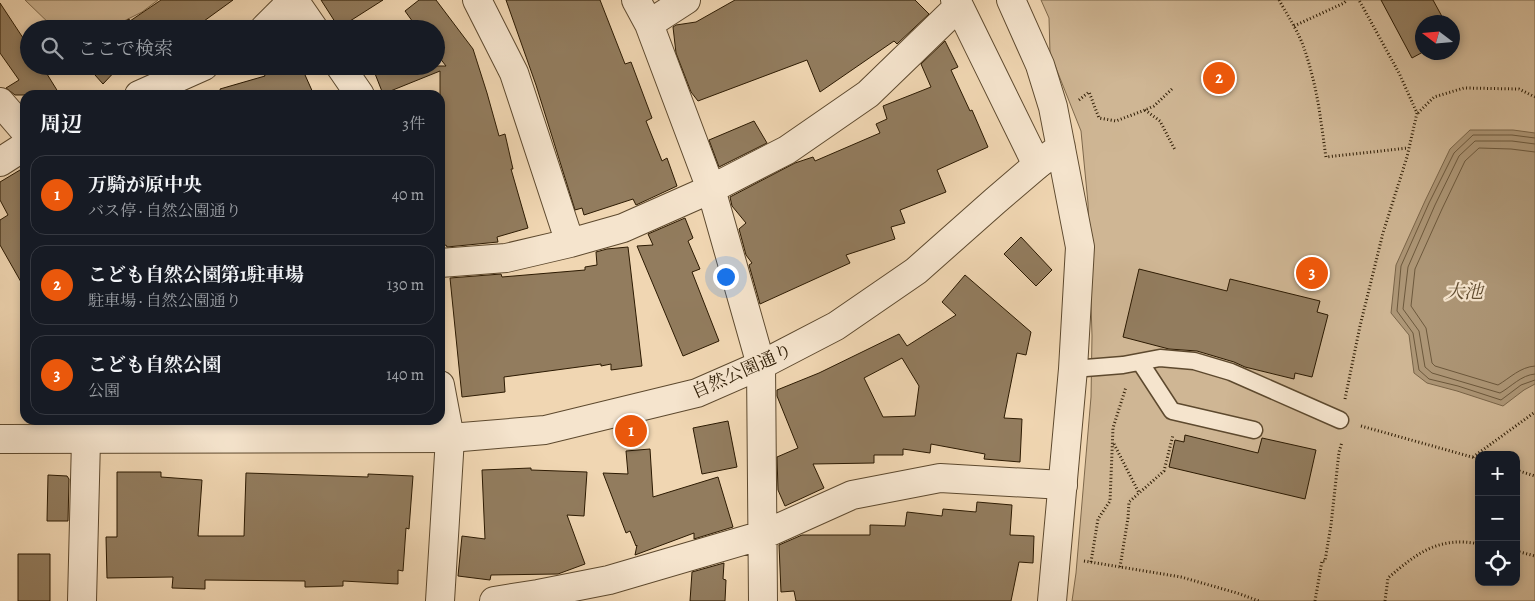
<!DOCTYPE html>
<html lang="ja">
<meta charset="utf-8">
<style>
:root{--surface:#171b24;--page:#242831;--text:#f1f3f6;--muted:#9ea1a6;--line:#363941;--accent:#ea580c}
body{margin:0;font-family:Alegreya,"Noto Serif JP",serif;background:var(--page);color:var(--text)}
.controls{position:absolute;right:15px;bottom:15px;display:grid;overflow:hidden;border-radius:10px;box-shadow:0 2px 8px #0003}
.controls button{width:45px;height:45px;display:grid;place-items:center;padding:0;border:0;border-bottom:1px solid var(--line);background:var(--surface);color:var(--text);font:25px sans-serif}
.compass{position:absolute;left:1415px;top:15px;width:45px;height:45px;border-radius:50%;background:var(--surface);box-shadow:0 2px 8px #0003;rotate:286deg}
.you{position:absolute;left:725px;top:276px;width:18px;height:18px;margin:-12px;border:4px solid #fff;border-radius:50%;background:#1a73e8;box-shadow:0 0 0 8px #1a73e833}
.badge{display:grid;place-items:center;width:32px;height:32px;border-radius:50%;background:var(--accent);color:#fff;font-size:16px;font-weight:700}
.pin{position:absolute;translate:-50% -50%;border:2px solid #fff;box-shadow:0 1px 5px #0006}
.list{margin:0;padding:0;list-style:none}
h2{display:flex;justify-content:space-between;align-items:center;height:65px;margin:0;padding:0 20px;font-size:21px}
h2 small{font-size:16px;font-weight:400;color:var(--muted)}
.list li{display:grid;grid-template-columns:32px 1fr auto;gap:15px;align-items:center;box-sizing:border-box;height:80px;margin:0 10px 10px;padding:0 10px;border:1px solid var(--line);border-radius:15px}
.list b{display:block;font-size:19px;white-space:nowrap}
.list p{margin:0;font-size:16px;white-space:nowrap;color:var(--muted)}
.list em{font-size:16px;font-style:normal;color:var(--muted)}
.icon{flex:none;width:28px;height:28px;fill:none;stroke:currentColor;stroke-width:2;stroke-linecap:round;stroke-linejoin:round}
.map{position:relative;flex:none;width:1535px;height:601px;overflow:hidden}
.search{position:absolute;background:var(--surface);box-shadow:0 2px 8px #0003;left:20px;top:20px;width:425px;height:55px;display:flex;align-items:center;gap:12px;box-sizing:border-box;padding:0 18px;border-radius:28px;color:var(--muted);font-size:19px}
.panel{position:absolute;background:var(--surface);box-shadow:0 2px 8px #0003;left:20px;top:90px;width:425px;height:335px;border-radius:15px}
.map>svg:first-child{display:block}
.green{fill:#cfb694;stroke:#7e684b;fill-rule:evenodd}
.water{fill:#ad9676;stroke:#796448}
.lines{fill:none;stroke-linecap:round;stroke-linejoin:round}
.shore{stroke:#6c583c;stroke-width:1}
.building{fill:#927c5e;stroke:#2c1a02;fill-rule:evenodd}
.service-casing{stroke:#5d492e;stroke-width:19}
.minor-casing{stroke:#5d492e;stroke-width:30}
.tertiary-casing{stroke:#5d492e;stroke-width:30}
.path{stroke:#2c1a02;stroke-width:3;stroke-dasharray:1 2.5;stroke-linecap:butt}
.service{stroke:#f5e4cd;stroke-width:16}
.minor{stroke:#f5e4cd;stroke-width:28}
.tertiary{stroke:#f5e4cd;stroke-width:28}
.labels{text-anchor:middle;stroke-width:4.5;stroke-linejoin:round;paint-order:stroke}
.street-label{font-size:18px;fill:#2c1a02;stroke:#f5e4cd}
.water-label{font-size:19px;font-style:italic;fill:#604c30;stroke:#f5e4cd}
</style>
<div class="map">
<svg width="1535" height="601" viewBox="0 0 1535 601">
<rect width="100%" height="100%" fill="#f0d6b2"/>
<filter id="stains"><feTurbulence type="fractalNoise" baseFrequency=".004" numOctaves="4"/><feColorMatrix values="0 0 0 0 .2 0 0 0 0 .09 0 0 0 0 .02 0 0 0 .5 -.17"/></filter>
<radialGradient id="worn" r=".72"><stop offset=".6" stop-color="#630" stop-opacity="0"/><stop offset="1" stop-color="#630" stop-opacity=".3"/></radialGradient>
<path class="green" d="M25 0H158L142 12 108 29H55Z
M1041 0H1535V601H1072L1076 573 1091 397 1092 336 1088 203 1081 131 1050 53 1049 18ZM1422 22H1452V52H1422ZM1479 455H1516V582H1479Z"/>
<path class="water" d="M1470 130H1513L1535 133V384L1524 390 1503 406 1457 391 1427 383 1414 373 1409 335 1391 313 1396 265 1425 201 1450 149Z"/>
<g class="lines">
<path class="shore" d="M1535 138 1512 135H1473L1454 153 1429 203 1401 266 1397 311 1413 333 1419 370 1429 379 1458 386 1501 400 1521 385 1535 380
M1535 144 1512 141H1475L1459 156 1435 205 1408 267 1403 309 1419 331 1425 367 1432 373 1500 393C1511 387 1521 375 1535 374
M1535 152 1511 149 1479 148 1465 161 1442 209 1415 269 1411 306 1426 328 1432 363 1435 366 1498 385C1510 378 1520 367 1535 366"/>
</g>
<path class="building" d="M161 0H233L193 29H113L129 19 130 21Z
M321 0H383L339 28Z
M419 0H436L473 49 487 93 499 136 505 134 513 169H511L528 228 497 237 498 242 447 247 446 245 440 247V71L383 94 372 66H446L436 53V29H418L405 11Z
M506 0H600L625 64 631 62 652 118 646 121 662 161 667 158 677 186 636 205 633 199 584 215 582 208 575 210 536 85Z
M735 0H915L929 14 897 44 894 41 820 92 807 60 698 101 691 92 676 53 673 27 676 25 696 22Z
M1381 0H1433L1445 22H1422L1423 52 1412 58Z
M0 3 29 47V66H42L60 95H15L6 88 19 80 0 53Z
M945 41 958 67 951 70 970 111 972 110 988 147 937 170 946 192 900 210 905 223 891 227 895 239 846 255 850 263 760 304 749 265 752 263 746 255 739 229 746 223 732 206 730 197 795 163 813 157 815 161 880 133 876 124 887 119 883 106 931 87 921 64Z
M87 66H120L103 84Z
M261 66H301L314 95H221L220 89 265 76Z
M754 121 767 143 719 167 709 140Z
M25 167V289L0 245V220L8 215 0 200V182Z
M685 218 693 238 688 241 700 269 692 272 719 341 683 356 637 246 653 245 648 234Z
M1021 237 1052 270 1036 286 1004 254Z
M628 247 642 366 611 370V364L601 366V364L504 377 505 392 462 397 450 278 501 274 502 277 585 270V267L597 265 596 252 607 249Z
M1139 269 1227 291 1230 279 1320 301 1317 312 1328 315 1312 377 1295 373 1294 379 1245 367 1234 362 1197 351 1169 349 1123 337Z
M965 275 1031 332 1026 355 1017 353 1004 418 1022 419 1020 462 984 459 985 454 931 444 930 453 903 449V455H874V463L813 464 824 488 785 506 778 490 777 457 798 448 777 396V390L819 373 899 334 907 346 956 315 942 302ZM902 358 919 386 915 416 883 417 864 378Z
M728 421 737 467 702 474 693 428Z
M1185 435 1258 453 1262 438 1316 450 1305 499 1169 467 1175 440 1184 442Z
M650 449 653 497 718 477 733 527 694 539V533L635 555 637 545 636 546 630 531 626 533 603 473 628 474 626 451Z
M531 468V470L587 472 584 516 567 515 585 564 558 574 491 575 490 580 458 576 462 536 485 539 482 470Z
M117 472H161V477L202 480 198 536H244L246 473 368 477V474L413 476 409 529 406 528 403 571 398 570V584L343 581V586L305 587V581L205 580V589L172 588 173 577 107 578 106 537H117Z
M48 475 67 476 69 479 68 521H47Z
M977 502 1012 505 1010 535 1034 536 1033 563 1019 562 1011 601H796L794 591 781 592 779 545 802 535H870V525L905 526 907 512 942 516 943 509 976 512Z
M18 554H50V601H18Z
M724 563 723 579 726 580 725 601H690L692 572Z"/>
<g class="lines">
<defs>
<path id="service" d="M1140 362 1172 411 1254 430
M1073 369 1123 365 1160 358 1194 361 1231 372 1340 420"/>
<path id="minor" d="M294 0 314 29
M477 0 514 73 570 243
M636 0 649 24 711 189 761 365 763 601
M955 0 959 6 1037 165
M649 24 686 0
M264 29 293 0
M340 66 360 95
M139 95 204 66
M0 102 25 131
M0 162 25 146
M440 263 506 258 570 243 623 228 711 189 787 150 868 94 959 6
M82 601 86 440 85 420
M440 601 450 438 440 385
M494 601 538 594 609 580 763 535 852 495 940 478 1063 485"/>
<path id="tertiary" d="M1011 0 1040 65 1053 107 1080 247 1073 369 1052 601
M0 439 450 438 545 430 697 393 761 365 836 326 916 271 995 201 1037 165 1061 147"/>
</defs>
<use href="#service" class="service-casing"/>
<use href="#minor" class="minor-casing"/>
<use href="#tertiary" class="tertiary-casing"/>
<path class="path" d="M1279 0C1288 16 1298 31 1304 48 1312 71 1318 98 1321 122 1323 134 1324 145 1326 157L1408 148
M1294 26 1344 3 1347 0
M1079 100 1089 92 1099 118 1116 121 1145 110 1154 106 1173 88
M1145 110 1160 121 1175 150
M1418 113 1434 97 1464 88 1519 89 1535 97
M1345 399 1360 326 1383 233 1407 157 1417 113 1399 73 1359 0
M1361 426 1479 459
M1114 444 1139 493
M1473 457 1535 412
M1516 470 1535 476
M1516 551 1535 556
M1084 561 1181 577 1237 593 1259 601
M1091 562 1098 519 1110 501 1113 428 1126 387
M1120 567 1128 518 1129 502 1164 471 1173 435
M1315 601 1322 561H1325L1331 525 1339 452 1342 442
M1385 601 1388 578C1417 553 1439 536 1479 544"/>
<use href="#service" class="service"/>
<use href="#minor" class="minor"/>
<use href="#tertiary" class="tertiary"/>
</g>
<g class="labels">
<g class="street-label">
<text transform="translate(742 371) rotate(-24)" y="6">自然公園通り</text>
</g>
<g class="water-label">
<text x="1464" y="298">大池</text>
</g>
</g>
<rect width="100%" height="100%" filter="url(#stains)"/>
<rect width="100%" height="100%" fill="url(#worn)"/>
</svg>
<div class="controls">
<button>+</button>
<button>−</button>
<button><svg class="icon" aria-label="locate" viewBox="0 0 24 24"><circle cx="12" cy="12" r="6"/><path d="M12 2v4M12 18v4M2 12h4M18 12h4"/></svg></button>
</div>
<svg class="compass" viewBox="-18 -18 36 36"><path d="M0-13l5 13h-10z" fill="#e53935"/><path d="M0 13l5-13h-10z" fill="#9ea1a6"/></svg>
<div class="you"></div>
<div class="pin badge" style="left:631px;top:431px">1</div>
<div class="pin badge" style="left:1219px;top:78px">2</div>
<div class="pin badge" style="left:1312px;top:273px">3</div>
<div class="search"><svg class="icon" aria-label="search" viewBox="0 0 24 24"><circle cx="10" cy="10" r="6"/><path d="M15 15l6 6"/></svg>ここで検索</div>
<section class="panel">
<h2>周辺<small>3件</small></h2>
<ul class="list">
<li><span class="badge">1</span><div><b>万騎が原中央</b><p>バス停 · 自然公園通り</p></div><em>40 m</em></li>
<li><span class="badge">2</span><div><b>こども自然公園第1駐車場</b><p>駐車場 · 自然公園通り</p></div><em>130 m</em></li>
<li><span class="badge">3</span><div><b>こども自然公園</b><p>公園</p></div><em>140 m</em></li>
</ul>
</section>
</div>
